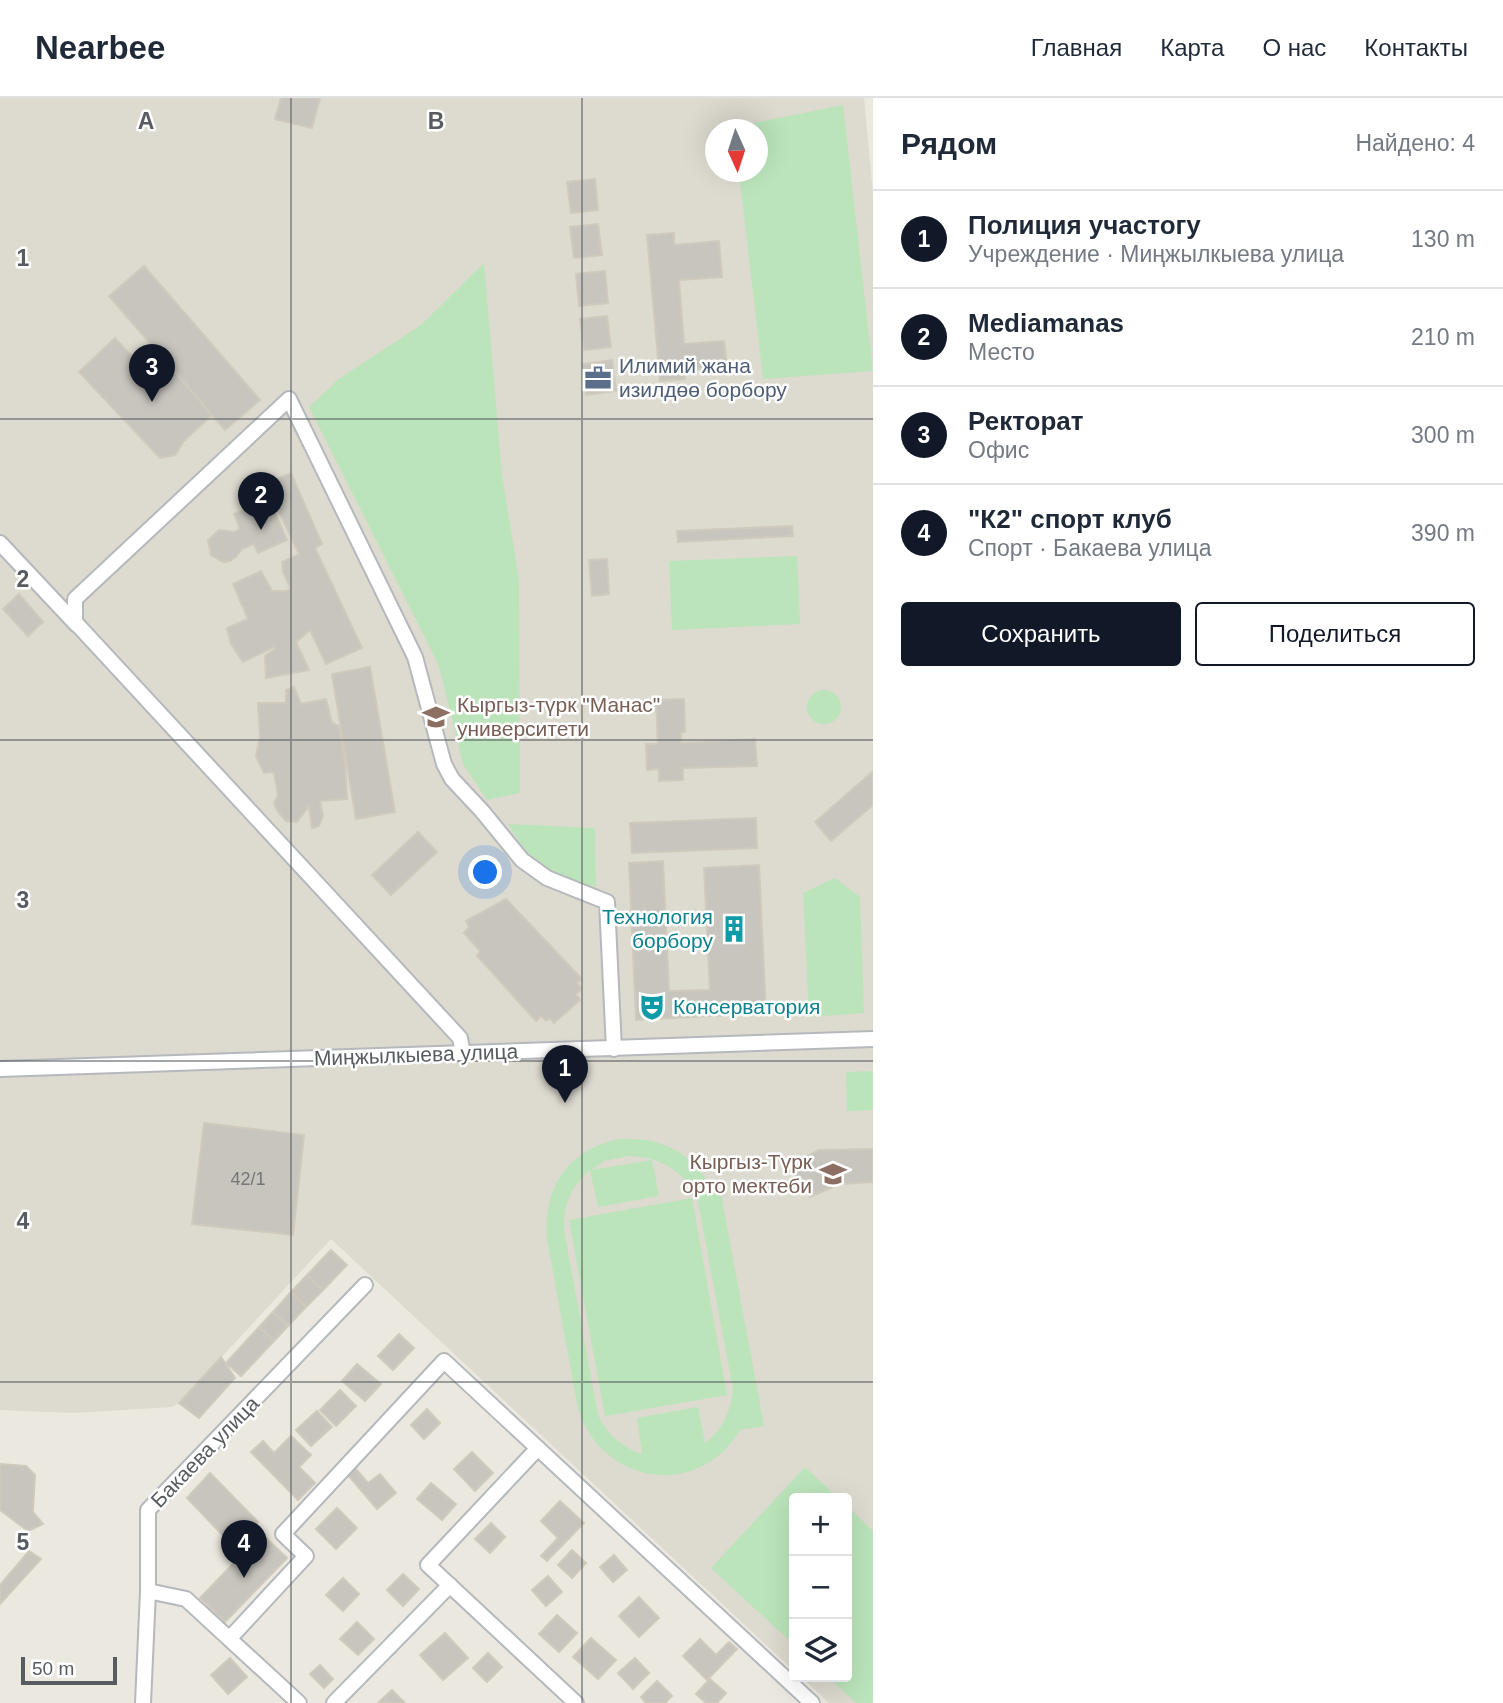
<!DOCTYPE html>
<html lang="ru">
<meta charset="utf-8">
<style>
:root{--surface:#fff;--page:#f6f6f7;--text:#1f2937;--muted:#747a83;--line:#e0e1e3;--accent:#111827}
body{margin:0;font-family:Arial,sans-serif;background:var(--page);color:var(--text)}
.controls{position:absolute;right:21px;bottom:21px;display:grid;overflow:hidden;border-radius:7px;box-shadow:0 7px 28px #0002}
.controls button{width:63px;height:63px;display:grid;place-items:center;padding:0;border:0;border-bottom:2px solid var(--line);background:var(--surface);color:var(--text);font:35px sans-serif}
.compass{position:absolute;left:705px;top:21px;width:63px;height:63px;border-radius:50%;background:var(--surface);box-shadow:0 7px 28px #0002;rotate:177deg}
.scale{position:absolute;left:21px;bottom:18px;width:96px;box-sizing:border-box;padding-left:7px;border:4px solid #585c60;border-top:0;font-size:19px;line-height:24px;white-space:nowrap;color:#585c60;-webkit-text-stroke:5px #fff;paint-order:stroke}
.you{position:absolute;left:486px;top:775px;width:24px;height:24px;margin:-18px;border:5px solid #fff;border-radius:50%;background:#1a73e8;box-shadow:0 0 0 10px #1a73e833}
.badge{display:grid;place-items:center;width:46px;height:46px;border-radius:50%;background:var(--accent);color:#fff;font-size:23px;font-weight:700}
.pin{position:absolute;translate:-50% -58px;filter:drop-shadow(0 2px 4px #0008)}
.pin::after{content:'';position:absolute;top:37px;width:24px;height:21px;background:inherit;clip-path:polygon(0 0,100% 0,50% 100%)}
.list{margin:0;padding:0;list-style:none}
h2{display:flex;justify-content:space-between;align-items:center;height:91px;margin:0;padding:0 28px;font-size:30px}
h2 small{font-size:23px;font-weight:400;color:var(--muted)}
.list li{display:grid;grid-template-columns:46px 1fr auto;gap:21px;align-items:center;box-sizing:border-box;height:98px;padding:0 28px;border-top:2px solid var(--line)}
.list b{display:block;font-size:26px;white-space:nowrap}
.list p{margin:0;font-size:23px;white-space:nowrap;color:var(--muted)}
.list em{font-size:23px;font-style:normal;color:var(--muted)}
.actions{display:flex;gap:14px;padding:21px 28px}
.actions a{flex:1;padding:16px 0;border:2px solid var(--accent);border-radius:7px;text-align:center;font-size:24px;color:var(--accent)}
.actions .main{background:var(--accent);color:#fff}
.icon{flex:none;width:38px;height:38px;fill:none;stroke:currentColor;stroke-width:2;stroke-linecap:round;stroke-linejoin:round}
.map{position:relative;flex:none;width:873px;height:1605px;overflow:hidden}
header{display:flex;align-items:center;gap:42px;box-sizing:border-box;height:98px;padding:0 35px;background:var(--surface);border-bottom:2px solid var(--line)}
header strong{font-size:33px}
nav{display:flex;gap:38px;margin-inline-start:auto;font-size:24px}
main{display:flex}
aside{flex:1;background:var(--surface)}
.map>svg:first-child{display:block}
.education{fill:#dddad0;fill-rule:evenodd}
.green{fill:#bbe4ba;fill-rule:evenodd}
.building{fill:#c8c5be;stroke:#d0cabd;stroke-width:2}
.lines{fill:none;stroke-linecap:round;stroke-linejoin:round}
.minor-casing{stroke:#b5b8bc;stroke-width:18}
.minor{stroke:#fff;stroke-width:14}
.grid{fill:none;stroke:#585c60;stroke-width:2;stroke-opacity:0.55}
.labels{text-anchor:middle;stroke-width:5;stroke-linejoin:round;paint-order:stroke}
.number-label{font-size:18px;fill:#747678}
.service-label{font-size:21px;fill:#4e5e75;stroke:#fff;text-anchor:start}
.education-label{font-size:21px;fill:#785e54;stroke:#fff;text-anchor:start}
.culture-label{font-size:21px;fill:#0d838f;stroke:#fff;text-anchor:end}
.street-label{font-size:21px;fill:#585c60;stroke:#fff}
.grid-label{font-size:23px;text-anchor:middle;font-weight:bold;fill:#585c60;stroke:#fff;stroke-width:5;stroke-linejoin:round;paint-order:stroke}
</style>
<header>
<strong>Nearbee</strong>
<nav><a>Главная</a><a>Карта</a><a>О нас</a><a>Контакты</a></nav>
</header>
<main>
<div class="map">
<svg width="873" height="1605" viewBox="0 0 873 1605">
<rect width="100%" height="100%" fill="#ebe9df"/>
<path class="education" d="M0 0H864L873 96V1605H829L801 1579H847V1400H794V1573L331 1141 179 1305 172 1309 73 1315 0 1312ZM716 32H758V74H716Z"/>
<path class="green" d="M843 7 873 273 763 281 739 74H758V32L734 31V29Z
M484 165 502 377 519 482 520 695 487 702 463 666 439 568 309 309 340 280 421 227Z
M797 458 800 526 672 532 669 463Z
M807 609a17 17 0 1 1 34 0a17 17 0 1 1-34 0Z
M508 726 595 730 596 789C548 777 534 769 508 726Z
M835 780 860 799 864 915 809 919 803 795Z
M873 973V1012L847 1013 846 974Z
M619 1041C658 1039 689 1052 709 1086L719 1085 764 1328 740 1332C699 1402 602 1387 578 1311L547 1141C543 1090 567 1052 619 1041ZM629 1058C660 1059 682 1072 697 1099L733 1291C731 1312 723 1332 705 1345L698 1309 637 1320 642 1356C622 1349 607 1337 598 1317L564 1132C563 1107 571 1088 590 1072L598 1109 659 1098 652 1062 591 1072 604 1063Z
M692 1100 727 1297 605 1318 569 1122Z
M805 1369 838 1400H794V1547L711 1470Z
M847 1408 873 1433V1605H856L828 1579H847Z"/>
<path class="building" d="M281 0H320L312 30 275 21Z
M595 81 598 112 571 115 567 84Z
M598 126 602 157 574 160 570 129Z
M674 135V147L719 143 722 179 679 182 684 246 724 243 727 268 685 272V281L660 283 647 137Z
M144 168 260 302 225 332 109 198Z
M605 173 608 205 579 208 576 176Z
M607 218 611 249 584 252 580 221Z
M115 240 144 271 160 257 212 317 184 343 175 357 160 360 79 274Z
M612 262 616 293 586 297 582 266Z
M291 375 322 446 315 450 362 550 326 566 310 532 296 544 309 572 266 580 265 558 275 551 274 549 243 564 231 546 227 530 248 521 233 486 261 473 272 493H286L291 491 283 474 282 464 299 456 266 386Z
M269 401 287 442 258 455 254 446 242 451 236 459 230 463 223 464 211 457 208 442 219 432 234 434 240 431 234 416Z
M792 428 793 438 678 444 677 433Z
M607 461 609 496 592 498 589 462Z
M19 496 43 524 28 538 3 511Z
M370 569 395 714 356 721 332 576Z
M294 589 301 606 326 601 332 625 339 628 345 662 347 701 320 703 323 718 319 728 312 730 309 708 297 724 286 723 278 714 274 705 278 697 274 674 264 675 256 658 260 638 258 605H286V592Z
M684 601 685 634H681V645L755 641 757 668 683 670V682L659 683V671L647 672 646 646H658L656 602Z
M873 673V707L831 743 815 724Z
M756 720 757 750 632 755 630 725Z
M418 734 437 754 391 797 372 777Z
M663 763 669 893 710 892 704 770 759 767 766 915 636 922 629 765Z
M506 801 582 881 577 885 582 891 576 896 580 902 554 925 550 920 546 923 541 918 536 923 477 858 480 853 464 835 469 829 466 823Z
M204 1025 304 1037 293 1137 192 1126Z
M873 1051V1084L840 1086 810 1099 787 1068 819 1052Z
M331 1152 347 1167 323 1192 307 1177Z
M307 1177 323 1192 306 1209 291 1194Z
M291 1194 306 1209 288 1228 273 1214Z
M273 1214 288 1228 274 1243 259 1229Z
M259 1229 274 1243 241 1278 226 1265Z
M399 1236 414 1250 393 1272 378 1258Z
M221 1259 235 1280 199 1320 179 1305Z
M357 1266 381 1286 365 1303 342 1283Z
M340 1292 356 1308 336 1328 320 1312Z
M427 1311 440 1325 424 1341 411 1327Z
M317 1313 332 1329 311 1348 296 1332Z
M291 1338 311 1357 299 1369 315 1385 298 1402 251 1354 263 1343 274 1355Z
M472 1354 493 1375 475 1393 454 1371Z
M0 1366 26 1368 35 1377 33 1414 43 1426 28 1433 0 1412Z
M355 1370 368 1385 380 1376 396 1395 377 1411 347 1376Z
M210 1375 258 1424 233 1448 187 1400Z
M431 1385 456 1406 442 1422 417 1401Z
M560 1403 584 1425 547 1463 541 1458 558 1440 541 1423Z
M337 1410 357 1430 336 1451 316 1431Z
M491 1425 505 1439 490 1455 475 1441Z
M262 1436 287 1460 225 1524 200 1500Z
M572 1452 586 1465 572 1480 558 1467Z
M29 1453 41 1461 0 1506V1487Z
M614 1457 627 1472 613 1484 600 1469Z
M403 1476 419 1491 403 1508 387 1492Z
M548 1478 562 1494 546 1508 532 1492Z
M343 1480 359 1496 343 1513 326 1497Z
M639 1499 659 1520 639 1539 619 1518Z
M557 1517 577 1535 559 1554 539 1536Z
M357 1524 374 1541 358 1557 340 1541Z
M445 1535 468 1560 443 1582 420 1557Z
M591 1540 616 1562 598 1581 573 1559Z
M700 1541 716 1557 729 1544 737 1551 707 1582 683 1558Z
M488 1555 502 1569 487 1584 473 1570Z
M230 1560 247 1579 228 1596 211 1577Z
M635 1560 649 1575 633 1591 618 1575Z
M320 1567 333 1581 324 1590 310 1576Z
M710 1581 726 1595 717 1605H706L696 1596Z
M657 1583 672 1598 665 1605H646L641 1599Z
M392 1592 405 1605H378Z"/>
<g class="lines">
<defs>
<path id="minor" d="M0 445 77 527
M463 956 460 940 75 524V501L289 301 415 559 444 666 452 681 482 713 522 762 547 780 607 804 614 951
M0 971 873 941
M538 1350 428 1467 576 1605
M148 1493 186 1501 299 1605
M230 1540 306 1458 283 1436 444 1263 812 1605
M143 1605 148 1493V1412L365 1187
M334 1605 450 1487"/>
</defs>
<use href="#minor" class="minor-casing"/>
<use href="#minor" class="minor"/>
</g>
<path class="grid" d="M291 0V1605M582 0V1605M0 321H873M0 642H873M0 963H873M0 1284H873"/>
<defs>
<symbol id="office-bare" viewBox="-9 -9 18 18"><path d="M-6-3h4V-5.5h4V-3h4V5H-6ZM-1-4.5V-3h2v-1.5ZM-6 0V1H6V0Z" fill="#5c6f8a" stroke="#fff" stroke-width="2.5" paint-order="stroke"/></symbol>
<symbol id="university-bare" viewBox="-9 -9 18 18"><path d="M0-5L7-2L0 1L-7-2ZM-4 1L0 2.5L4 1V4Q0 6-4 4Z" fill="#8d6e63" stroke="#fff" stroke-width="2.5" paint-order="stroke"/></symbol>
<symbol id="building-bare" viewBox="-9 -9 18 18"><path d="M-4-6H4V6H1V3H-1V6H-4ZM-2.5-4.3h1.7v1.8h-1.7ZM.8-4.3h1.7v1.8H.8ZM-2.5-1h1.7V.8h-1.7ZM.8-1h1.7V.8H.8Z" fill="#0f9aa8" stroke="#fff" stroke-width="2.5" paint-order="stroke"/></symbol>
<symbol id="theatre-bare" viewBox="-9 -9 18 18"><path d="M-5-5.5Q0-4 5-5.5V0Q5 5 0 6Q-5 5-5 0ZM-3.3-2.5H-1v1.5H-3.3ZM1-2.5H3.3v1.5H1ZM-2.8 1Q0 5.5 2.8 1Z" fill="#0f9aa8" stroke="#fff" stroke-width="2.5" paint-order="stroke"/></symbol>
<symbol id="school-bare" viewBox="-9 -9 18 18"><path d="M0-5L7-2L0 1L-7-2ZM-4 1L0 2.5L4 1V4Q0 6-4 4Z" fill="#8d6e63" stroke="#fff" stroke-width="2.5" paint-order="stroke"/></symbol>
</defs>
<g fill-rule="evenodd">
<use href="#office-bare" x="579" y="261" width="38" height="38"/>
<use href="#university-bare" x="417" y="600" width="38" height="38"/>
<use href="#building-bare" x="715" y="812" width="38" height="38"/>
<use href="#theatre-bare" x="633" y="890" width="38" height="38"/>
<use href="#school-bare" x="814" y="1057" width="38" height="38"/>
</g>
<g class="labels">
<g class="number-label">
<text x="248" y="1087">42/1</text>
</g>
<g class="service-label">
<text x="619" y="275">Илимий жана<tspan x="619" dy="24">изилдөө борбору</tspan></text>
</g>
<g class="education-label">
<text x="457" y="614">Кыргыз-түрк "Манас"<tspan x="457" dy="24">университети</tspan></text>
<text x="812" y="1071" text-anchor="end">Кыргыз-Түрк<tspan x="812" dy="24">орто мектеби</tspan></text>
</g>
<g class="culture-label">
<text x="713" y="826">Технология<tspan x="713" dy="24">борбору</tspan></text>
<text x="673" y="916" text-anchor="start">Консерватория</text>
</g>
<g class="street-label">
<text transform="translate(416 957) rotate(-2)" y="7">Миңжылкыева улица</text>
<text transform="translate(205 1354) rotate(-46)" y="7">Бакаева улица</text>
</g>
</g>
<g class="grid-label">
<text x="146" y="31">A</text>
<text x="436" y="31">B</text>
<text x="23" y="168">1</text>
<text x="23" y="489">2</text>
<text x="23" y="810">3</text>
<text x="23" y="1131">4</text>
<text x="23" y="1452">5</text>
</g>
</svg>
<div class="controls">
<button>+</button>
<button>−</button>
<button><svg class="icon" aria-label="layers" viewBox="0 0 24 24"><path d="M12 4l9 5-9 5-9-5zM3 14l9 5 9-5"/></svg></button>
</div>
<svg class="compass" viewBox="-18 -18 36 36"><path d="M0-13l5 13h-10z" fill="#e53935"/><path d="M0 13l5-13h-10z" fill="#747a83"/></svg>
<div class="scale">50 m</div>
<div class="you"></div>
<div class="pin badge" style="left:565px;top:1005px">1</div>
<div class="pin badge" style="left:261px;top:432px">2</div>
<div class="pin badge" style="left:152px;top:304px">3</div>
<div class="pin badge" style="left:244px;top:1480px">4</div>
</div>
<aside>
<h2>Рядом<small>Найдено: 4</small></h2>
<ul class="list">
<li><span class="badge">1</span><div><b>Полиция участогу</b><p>Учреждение · Миңжылкыева улица</p></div><em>130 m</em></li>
<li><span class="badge">2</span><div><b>Mediamanas</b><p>Место</p></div><em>210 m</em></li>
<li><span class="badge">3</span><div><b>Ректорат</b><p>Офис</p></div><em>300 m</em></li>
<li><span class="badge">4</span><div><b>&quot;К2&quot; спорт клуб</b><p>Спорт · Бакаева улица</p></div><em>390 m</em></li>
</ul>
<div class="actions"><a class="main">Сохранить</a><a>Поделиться</a></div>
</aside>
</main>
